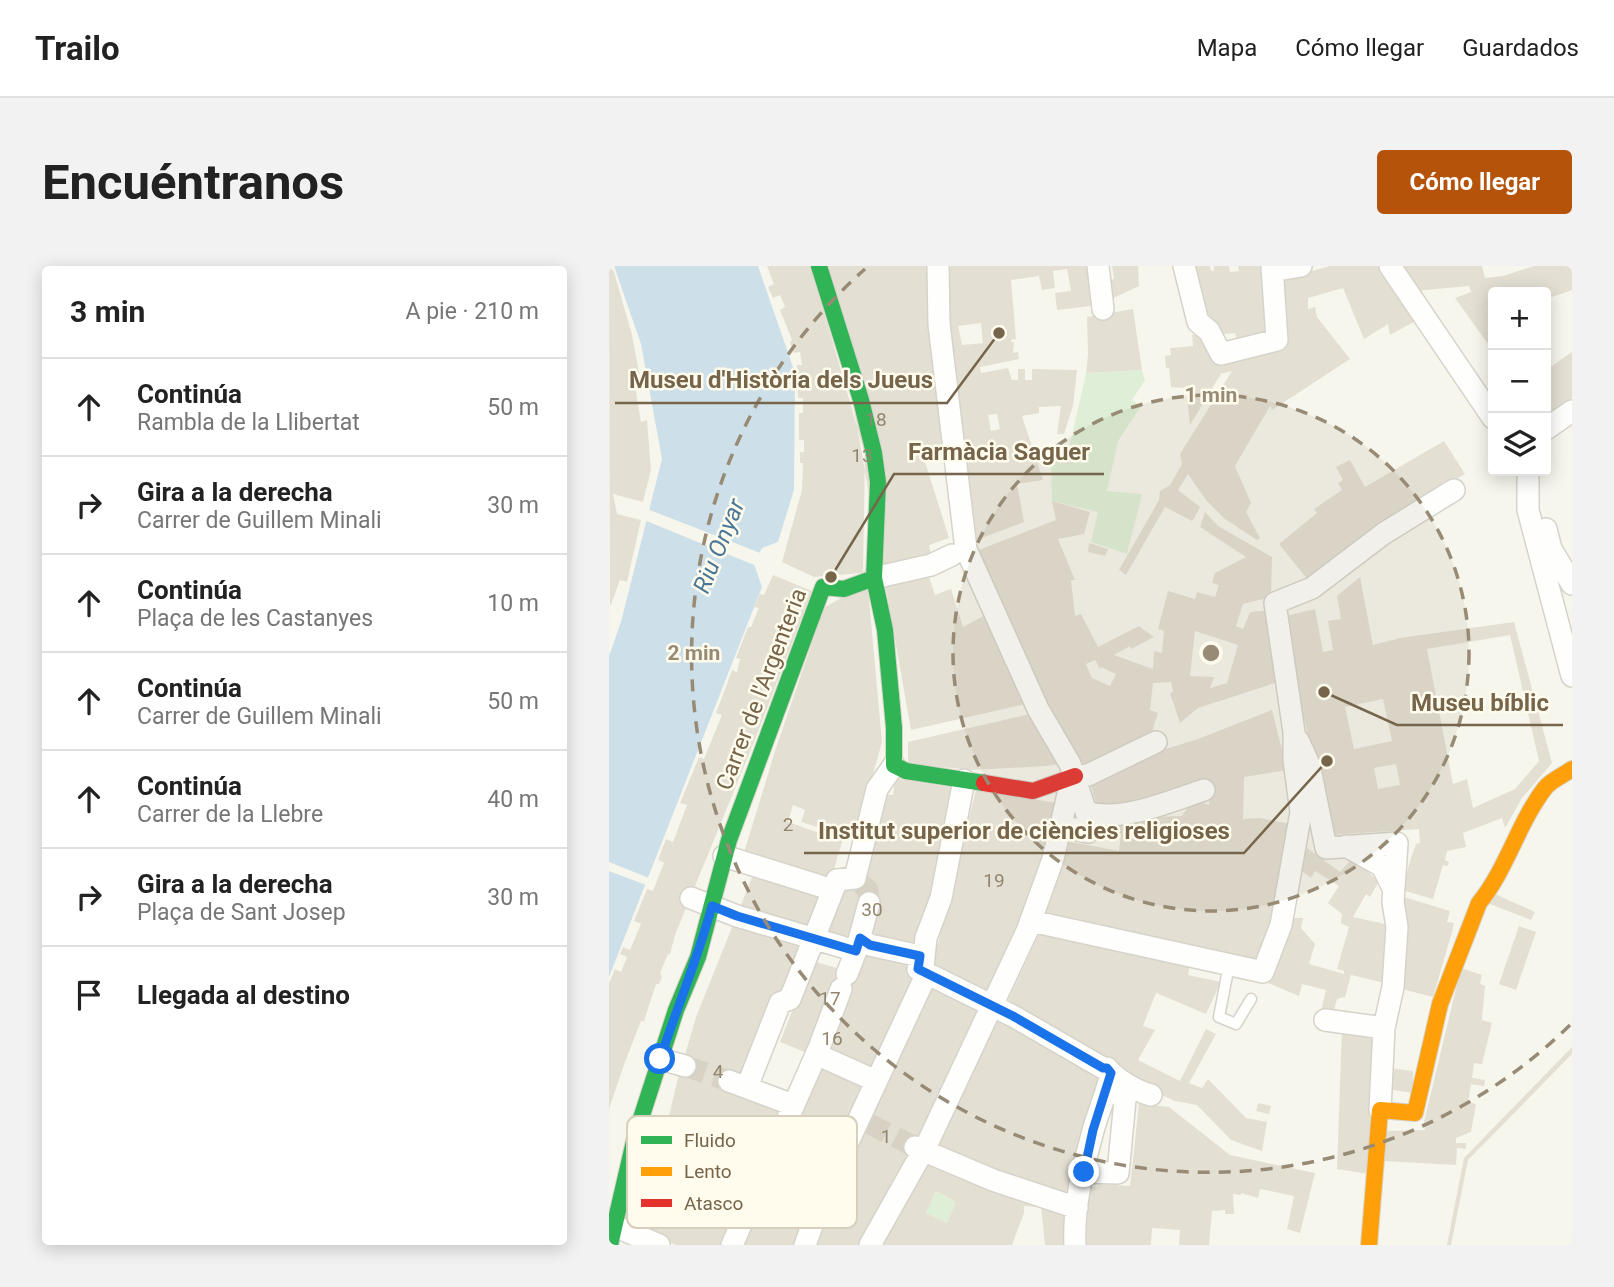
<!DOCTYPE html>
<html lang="es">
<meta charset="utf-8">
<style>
:root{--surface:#fff;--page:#f2f2f2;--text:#222;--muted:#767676;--line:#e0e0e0;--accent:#b45309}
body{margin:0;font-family:Roboto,sans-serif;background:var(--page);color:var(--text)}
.controls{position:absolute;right:21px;top:21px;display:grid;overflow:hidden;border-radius:7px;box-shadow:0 4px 18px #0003}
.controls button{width:63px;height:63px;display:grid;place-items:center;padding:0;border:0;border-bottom:2px solid var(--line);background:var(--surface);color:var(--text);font:35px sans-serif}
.stop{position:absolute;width:21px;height:21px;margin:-16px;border:5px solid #1a73e8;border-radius:50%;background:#fff}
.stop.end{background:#1a73e8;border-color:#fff;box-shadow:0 2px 7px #0008}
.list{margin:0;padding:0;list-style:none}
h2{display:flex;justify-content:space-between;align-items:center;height:91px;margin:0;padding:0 28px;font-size:30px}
h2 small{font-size:23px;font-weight:400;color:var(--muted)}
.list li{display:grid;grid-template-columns:46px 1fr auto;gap:21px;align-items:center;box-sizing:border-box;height:98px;padding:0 28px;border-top:2px solid var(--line)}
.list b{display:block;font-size:26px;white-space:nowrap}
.list p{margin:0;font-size:23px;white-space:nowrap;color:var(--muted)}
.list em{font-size:23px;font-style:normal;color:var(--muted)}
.icon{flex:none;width:38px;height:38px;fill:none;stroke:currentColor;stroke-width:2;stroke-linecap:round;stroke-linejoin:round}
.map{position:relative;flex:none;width:963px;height:979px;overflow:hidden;border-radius:7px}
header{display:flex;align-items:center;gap:42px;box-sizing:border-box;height:98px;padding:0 35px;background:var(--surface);border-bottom:2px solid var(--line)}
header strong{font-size:33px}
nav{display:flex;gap:38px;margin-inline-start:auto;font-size:24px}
.intro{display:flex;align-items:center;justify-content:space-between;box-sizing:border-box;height:168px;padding:0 42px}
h1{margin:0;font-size:49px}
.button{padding:18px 32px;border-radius:7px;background:var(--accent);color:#fff;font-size:24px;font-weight:700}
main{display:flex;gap:42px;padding:0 42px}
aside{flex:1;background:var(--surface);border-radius:7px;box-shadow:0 4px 18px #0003}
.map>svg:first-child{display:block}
.green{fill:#dfefd7}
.water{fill:#cddfe8}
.pier{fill:#f7f6ec}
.building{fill:#e4dfd3;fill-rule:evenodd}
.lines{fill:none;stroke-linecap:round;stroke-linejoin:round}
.street-tunnel{stroke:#d7d2c4;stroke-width:21;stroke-dasharray:21 10;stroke-linecap:butt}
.lane-casing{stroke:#d6d3ca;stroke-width:13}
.street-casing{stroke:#d6d3ca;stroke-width:24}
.fast-casing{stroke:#d7d3ca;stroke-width:18}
.slow-casing{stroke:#d7d3ca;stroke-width:18}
.jam-casing{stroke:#d7d3ca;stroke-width:18}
.lane{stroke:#fefefc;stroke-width:10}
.street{stroke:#fefefc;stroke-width:21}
.fast{stroke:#30b455;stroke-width:16}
.slow{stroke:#ff9f0a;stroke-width:16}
.jam{stroke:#e5322d;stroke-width:16}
.route{stroke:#1a73e8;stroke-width:9}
.ring{fill:none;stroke:#988b75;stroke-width:3.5;stroke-dasharray:12 9}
.labels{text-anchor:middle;stroke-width:5;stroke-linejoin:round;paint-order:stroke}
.number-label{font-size:19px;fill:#93866f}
.street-label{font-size:23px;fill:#76654b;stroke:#fffced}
.water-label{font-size:24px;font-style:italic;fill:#4b7897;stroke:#fffced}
.key{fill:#fffced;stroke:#d6cfbc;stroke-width:2}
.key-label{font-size:19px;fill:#76654b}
.centre{fill:#988b75;stroke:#fffced;stroke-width:3.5}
.ring-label{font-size:21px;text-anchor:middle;font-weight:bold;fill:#988b75;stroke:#fffced;stroke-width:5;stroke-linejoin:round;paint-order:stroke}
.leader{fill:none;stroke:#76654b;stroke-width:2.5}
.callout-dot{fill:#76654b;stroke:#fffced;stroke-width:2.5}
.callout-label{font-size:24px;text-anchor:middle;font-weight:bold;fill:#76654b;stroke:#fffced;stroke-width:5;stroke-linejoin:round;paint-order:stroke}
</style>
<header>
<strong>Trailo</strong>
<nav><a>Mapa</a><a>Cómo llegar</a><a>Guardados</a></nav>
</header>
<div class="intro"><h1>Encuéntranos</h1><a class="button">Cómo llegar</a></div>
<main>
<aside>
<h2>3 min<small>A pie · 210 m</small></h2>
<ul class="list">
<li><svg class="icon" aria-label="ahead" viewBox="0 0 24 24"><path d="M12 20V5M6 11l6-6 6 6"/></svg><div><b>Continúa</b><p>Rambla de la Llibertat</p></div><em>50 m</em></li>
<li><svg class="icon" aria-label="right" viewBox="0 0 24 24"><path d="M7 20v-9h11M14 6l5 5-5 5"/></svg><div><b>Gira a la derecha</b><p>Carrer de Guillem Minali</p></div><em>30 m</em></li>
<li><svg class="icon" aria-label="ahead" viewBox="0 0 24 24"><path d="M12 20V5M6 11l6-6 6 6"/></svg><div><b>Continúa</b><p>Plaça de les Castanyes</p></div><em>10 m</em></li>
<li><svg class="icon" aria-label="ahead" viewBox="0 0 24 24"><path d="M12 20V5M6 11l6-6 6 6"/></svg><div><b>Continúa</b><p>Carrer de Guillem Minali</p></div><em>50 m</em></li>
<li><svg class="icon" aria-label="ahead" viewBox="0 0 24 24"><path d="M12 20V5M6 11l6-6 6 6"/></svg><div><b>Continúa</b><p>Carrer de la Llebre</p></div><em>40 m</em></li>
<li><svg class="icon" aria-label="right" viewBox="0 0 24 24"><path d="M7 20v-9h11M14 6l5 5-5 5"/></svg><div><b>Gira a la derecha</b><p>Plaça de Sant Josep</p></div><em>30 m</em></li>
<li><svg class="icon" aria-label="arrive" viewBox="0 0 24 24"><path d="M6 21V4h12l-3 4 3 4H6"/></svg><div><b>Llegada al destino</b></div></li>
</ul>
</aside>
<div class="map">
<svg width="963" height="979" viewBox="0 0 963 979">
<rect width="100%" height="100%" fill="#f7f6ec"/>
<path class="green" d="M533 104 536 114 523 134 532 140 509 175 498 225 533 228 518 288 482 276 489 246 443 235 442 195 461 197 463 184 460 183 477 107Z
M327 925 347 936 338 957 317 947Z"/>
<path class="water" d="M5 0H149L186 107 185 224 169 276 153 282 145 298 153 321 0 711V390L12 356 53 193 32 78Z"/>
<path class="pier" d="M38 243 154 288 150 301 35 254Z
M0 596 40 612 37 619 0 605Z"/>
<path class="building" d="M0 0 5 6 23 69 31 112 25 114 32 156 38 154 42 204 34 236 4 228 8 248 32 254 18 316 11 314 1 341Z
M158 0H202L256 189 254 307 205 311 173 296 193 224 194 197H191V186H195V174H190V147H194V132H189L188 99H193L191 86 184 87 181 76 183 74 171 44 176 41 171 29 164 32 159 21 165 18Z
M220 0H325L330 116 328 132 338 190 316 196 340 272 320 279 323 293 273 303Z
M333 0H486L490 39 448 44 446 27 462 25 458 3 444 5 446 22 433 24 430 10 402 14 407 73 402 74V76H405L404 87 409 86 410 93 371 101 372 107 399 102 403 114H409V103H416V114H423V103L468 104 464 140 455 168H448L452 140 430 141V147L413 150 434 214 408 218 415 256 365 275ZM372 57 374 77 353 79 349 60ZM388 148 391 163 382 165 379 149Z
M503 0H529L530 20 496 36 493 16 505 13Z
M581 0H601L602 5H605V0H620L621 6 630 5 629 0H657L665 73 630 81 626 67 606 69 593 29Z
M721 0H771L810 53 781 69 779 58 755 73 734 22 699 32V43L706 41 708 51 741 93 663 144 661 140 626 200 642 237 637 246 651 272 648 274 616 253 597 234 579 208 569 224 591 241 586 251 583 255 556 241 517 309 510 304 550 234 551 225 561 219 573 198 571 188 623 105 611 108 612 110 610 111 581 159 577 122 562 121 560 102H557L556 90 562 89 561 82 584 80 583 69 596 67 602 77 673 78 668 15Z
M793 0H873L876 12 894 10 925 0H963V24L937 33V26H884V85L846 32 862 26 860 20 806 25Z
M524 43 533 104 477 107 479 89 478 51Z
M963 86V132L939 148 937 145V104Z
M835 175 856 208 800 240 699 314 670 278 708 247 705 243 733 224 729 217 734 214 727 201 741 194 756 221Z
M441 183 463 184 460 198 442 195Z
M443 235 481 246 475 268 449 273 466 314H462L466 350 472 348 489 381 530 360 545 371 522 383 521 380 505 389 544 403 545 385 553 387 555 365 549 363 559 325 586 333 588 326 606 331 610 319 603 317 606 307 637 291 591 261 596 246 609 260 663 291 662 331 634 338 627 360 634 363 641 346 664 344 675 414 589 442 571 457 561 427 564 426 562 416 544 417 541 444 549 447 541 472 479 504 441 450 367 285 447 254ZM586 365 629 379 618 417 601 422 605 411 581 410ZM486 394 491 403 492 401 507 408 501 420 483 412 477 398Z
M480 277 499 283 496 290 479 286Z
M318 305 326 329 342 323 354 361 380 347 421 437 302 464 276 317Z
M164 309 203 325 145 476 66 669 61 688H59L51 707 53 711 50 718H47L35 755H32L16 796 0 843V717L6 703 12 706 18 691 11 688 14 681 21 684 32 658 25 655 38 623 44 625 55 597 49 594 57 573 64 576 78 539 71 537 90 491 95 493 113 449 107 447 118 418 123 404 128 406 131 393 127 392 139 361H142L150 342 145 341 151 328 155 329Z
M751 311 764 379 791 372 905 356 943 497 913 532 896 562 893 552 854 567 857 581 838 585 836 594 840 596 839 600 834 599 824 633 793 624 802 592 807 578 811 577 810 563 721 569 722 564H724L689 430 673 351 706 343 714 386 724 384 719 355 732 353 728 330ZM901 369 930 495 906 523 864 542 858 513 844 518 818 383ZM774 433 783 475 745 483 736 441ZM787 498 791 519 769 523 765 502Z
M259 322 273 476 246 573 235 570 220 619 133 593 167 482 215 342 235 330ZM184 539 196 544 192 556 224 566 222 571 179 556Z
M663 444 678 504 635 511 634 553 651 552 682 558 651 700 435 654 457 575 510 585 512 568 503 565 505 552 573 550 584 533 600 539 602 517 490 547 481 516 544 487 589 473Z
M425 447 449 498 438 500 365 504 299 498V476Z
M286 512 351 523 314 708 300 746 290 742 266 811 215 789 201 788 171 776 203 695 228 702 232 701 245 679 214 672 231 618 252 621 254 600 271 528 284 529Z
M367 524 449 537 439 590 413 656 376 732 317 701 324 676 329 678 352 566H356Z
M698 582 731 606 743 593 770 615 761 631 757 628 744 651 785 660 780 718 742 709 736 731 728 733 724 748 712 745 717 724 693 718 690 730 659 717 674 684 683 652H694L692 662 706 678 700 698 735 708V705L728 703 740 661 732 657 733 648 719 637 730 620 706 605 702 612 693 605Z
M144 609 215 627 199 679 176 730 164 727 148 786 135 819 178 842 119 979H67L31 964 50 904 44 902 47 898 52 881 50 880 53 877 55 861H57L59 852H58L60 850 68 816 87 751Z
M886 628 926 646 922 654 876 636Z
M795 631 841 645 838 656 845 657 843 666 824 731 789 722Z
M910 660 927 666 907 724 890 718Z
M432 663 581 698 579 709 612 716 597 748 547 727 534 760 546 764 529 794 571 815 597 763 607 768 580 817 593 822 599 813 637 852 658 856 653 885 622 874 588 839 566 835 530 819 396 741Z
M852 702 873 709 871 718 876 720 873 754 883 757 873 798 865 797 863 812 876 814 875 820 862 818 859 836 867 838 862 866 847 872V877H857V883L848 882 847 899 774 895 777 865 816 864 815 856Z
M323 714 372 739 307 878 253 979H207L203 972Z
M392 748 496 809 462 933 323 886Z
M733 763 750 765V769H764L760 908 728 903Z
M963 781V788L859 894 842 979H838L855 892Z
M212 798 259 817 236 871 187 851Z
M778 802 804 805V827L778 823Z
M649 837 662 840 660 848 647 845Z
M530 838 560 841 621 889 706 907 691 967 678 963 685 930 651 923 649 932 632 927V929L624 928 625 948H616V944L603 945 600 979H570L571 964 543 962 542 979H476L481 921H488L490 918 521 920Z
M175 881 222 904 189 979H131Z
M318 896 455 946 458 979H436L432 941 415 940V947L403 979H273ZM327 925 347 936 338 957 317 947Z"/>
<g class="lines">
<path class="street-tunnel" d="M252 618 259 624 260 637
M76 800 120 815
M259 857 306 881"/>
<defs>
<path id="lane" d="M620 699 610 751 627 758 642 733"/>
<path id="street" d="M329 0 330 58 357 283 429 443 461 498 482 561 479 566 452 560
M489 0 494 43
M575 0 589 56 600 65 612 88 668 74 663 0
M781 0 884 152
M663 5 692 0
M937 163 963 145
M919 213V244L963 410
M937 263 942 283 963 318
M265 312 322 299 343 289
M689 474 700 498 717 582 788 577 784 636 788 661 784 721 775 762 771 844
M466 510 479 509 547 476
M477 546C513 557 561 535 595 524
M737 580 773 600 784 622
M115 590 224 624
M82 632 128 650 247 685
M422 655 654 706 672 659 692 546 685 494V466L666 337 703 322 774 268 845 224
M251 672 261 679 311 690 309 703 404 750 494 802H498C508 814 527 825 542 829
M238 708 247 685 260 637
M716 754 775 762
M207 788 267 815
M51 793 76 800
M120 815 184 839
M138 821 171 737 181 733 228 614 246 612 268 523 285 499
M306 881 384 914 468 942
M475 906 509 907 516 834 500 820
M5 960 50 979
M123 979 210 782 232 723
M196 979 213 932 318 707 314 701 317 672 332 632 355 514
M261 979 319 876 418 665 444 593 459 528 466 510
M466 979C464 941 474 902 484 865 489 846 498 827 502 807"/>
<path id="fast" d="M210 0 252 134 265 187 269 216 265 312 276 364 285 462V499L297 505 375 517
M1 979 26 871 67 744 89 691 120 574 214 321 235 323 265 312"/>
<path id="slow" d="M760 979 771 844 806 847 831 738 870 637C898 603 909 557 936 522 942 514 955 509 963 503"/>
<path id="jam" d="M375 517 424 525 466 510"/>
</defs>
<use href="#lane" class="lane-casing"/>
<use href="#street" class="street-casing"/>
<use href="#fast" class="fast-casing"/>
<use href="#slow" class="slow-casing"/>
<use href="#jam" class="jam-casing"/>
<use href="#lane" class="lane"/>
<use href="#street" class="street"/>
<use href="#fast" class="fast"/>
<use href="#slow" class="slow"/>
<use href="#jam" class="jam"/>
</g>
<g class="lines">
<path class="route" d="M51 793C68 742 89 692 103 640L128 650 247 685 251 672 261 679 311 690 309 703 404 750 494 802H498L502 807 484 864 475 906"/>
</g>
<circle cx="602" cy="387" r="258" fill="#988b75" fill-opacity=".12"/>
<g class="ring">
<circle cx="602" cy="387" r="258"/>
<path d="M961 759A517 517 0 1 1 256 3"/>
</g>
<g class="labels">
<g class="number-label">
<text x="267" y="160">18</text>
<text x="253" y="196">13</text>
<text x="179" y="565">2</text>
<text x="385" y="621">19</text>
<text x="263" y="650">30</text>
<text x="221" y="739">17</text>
<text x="223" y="779">16</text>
<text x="109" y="812">4</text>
<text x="277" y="877">1</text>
</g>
<g class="street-label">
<text transform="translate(152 423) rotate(-69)" y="8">Carrer de l'Argenteria</text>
</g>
<g class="water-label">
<text transform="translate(110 280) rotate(-68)" y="8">Riu Onyar</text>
</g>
</g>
<rect x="18" y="850" width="230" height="112" rx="10" class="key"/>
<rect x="32" y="870" width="31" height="8" fill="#30b455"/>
<rect x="32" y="901" width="31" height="9" fill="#ff9f0a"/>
<rect x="32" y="933" width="31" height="8" fill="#e5322d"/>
<g class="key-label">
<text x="75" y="881">Fluido</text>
<text x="75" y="912">Lento</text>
<text x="75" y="944">Atasco</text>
</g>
<circle cx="602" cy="387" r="10" class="centre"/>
<g class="ring-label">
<text x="602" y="136">1 min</text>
<text x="85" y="394">2 min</text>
</g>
<path class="leader" d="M390 67L338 137H6M222 311L285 208H495M715 426L788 459H954M718 495L635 587H195"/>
<g class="callout-dot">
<circle cx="390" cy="67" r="7"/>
<circle cx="222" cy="311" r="7"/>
<circle cx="715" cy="426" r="7"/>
<circle cx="718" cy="495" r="7"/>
</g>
<g class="callout-label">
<text x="172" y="122">Museu d'Història dels Jueus</text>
<text x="390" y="194">Farmàcia Saguer</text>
<text x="871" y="445">Museu bíblic</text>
<text x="415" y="573">Institut superior de ciències religioses</text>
</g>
</svg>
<div class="controls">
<button>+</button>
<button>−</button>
<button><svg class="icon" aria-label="layers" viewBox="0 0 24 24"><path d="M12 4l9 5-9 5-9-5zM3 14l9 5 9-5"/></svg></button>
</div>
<div class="stop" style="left:51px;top:793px"></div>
<div class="stop end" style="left:475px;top:906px"></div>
</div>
</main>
